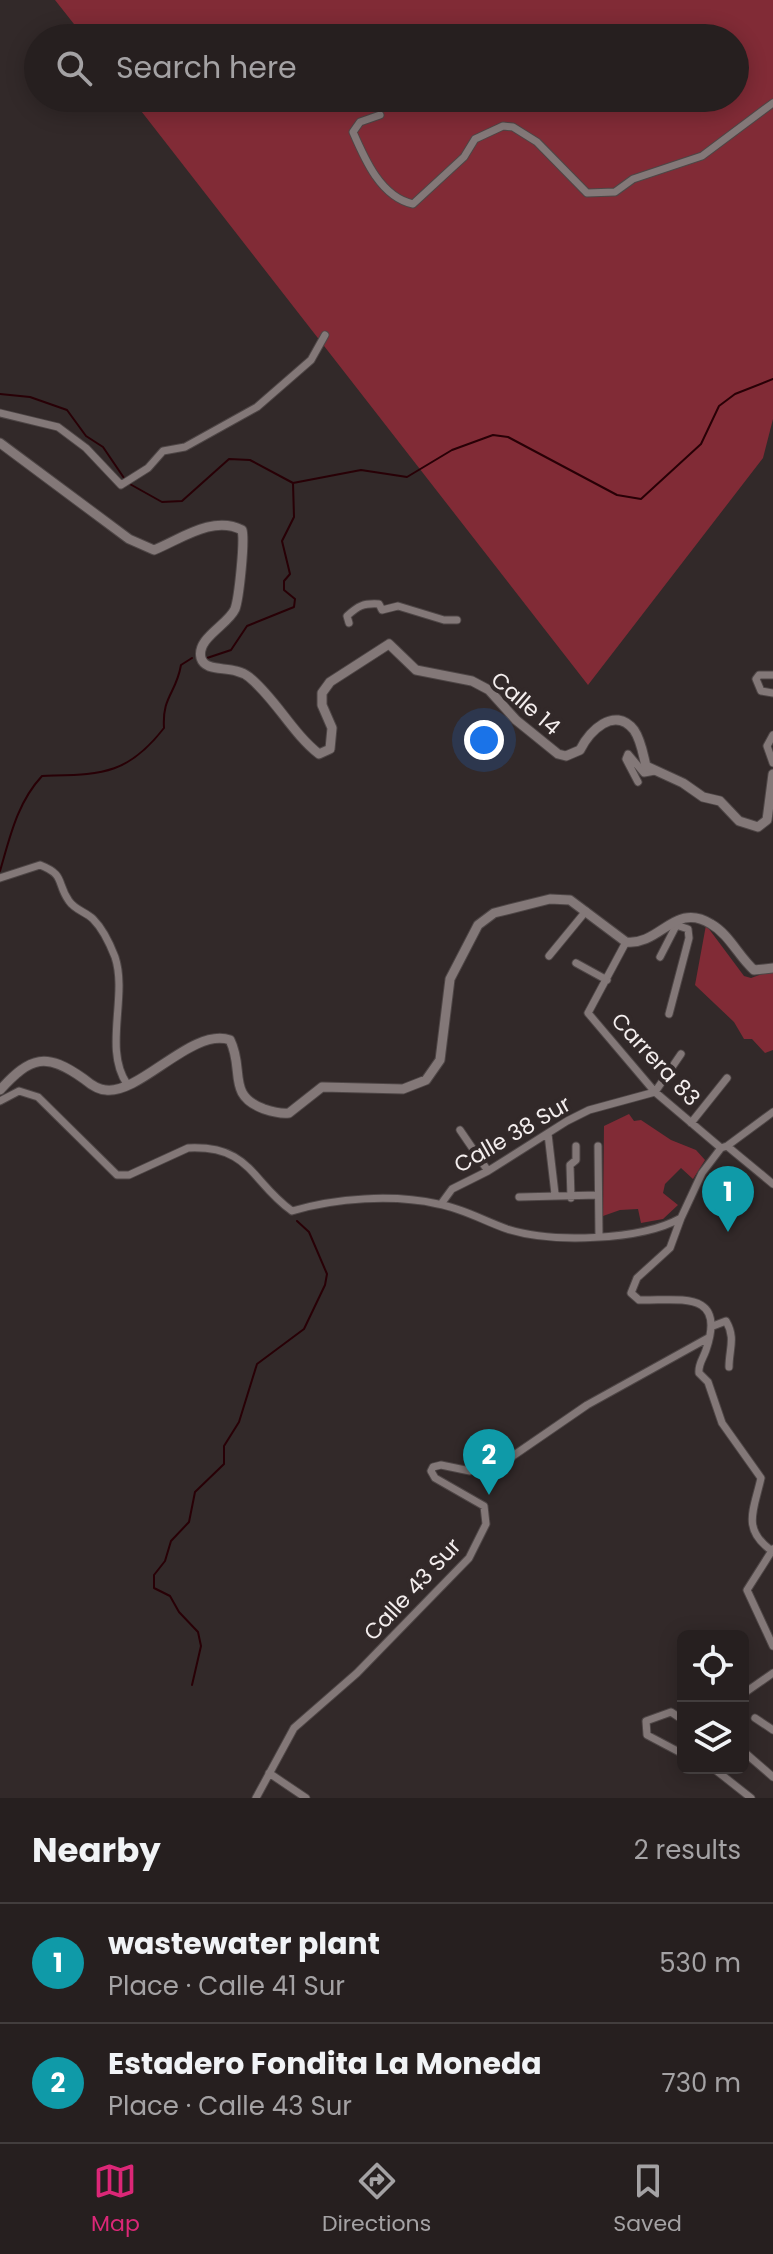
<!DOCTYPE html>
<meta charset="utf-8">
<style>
:root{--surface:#261f1f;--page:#2e2728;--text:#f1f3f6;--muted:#a4a2a4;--line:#423d3d;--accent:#db2777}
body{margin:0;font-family:Poppins,sans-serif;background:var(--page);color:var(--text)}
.controls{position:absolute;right:24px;bottom:24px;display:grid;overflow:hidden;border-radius:12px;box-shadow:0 4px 20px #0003}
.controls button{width:72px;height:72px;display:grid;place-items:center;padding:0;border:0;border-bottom:2px solid var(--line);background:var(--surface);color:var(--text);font:40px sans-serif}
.you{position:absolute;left:484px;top:740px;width:28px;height:28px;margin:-20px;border:6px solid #fff;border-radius:50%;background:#1a73e8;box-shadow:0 0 0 12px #1a73e833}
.badge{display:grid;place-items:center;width:52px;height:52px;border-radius:50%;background:var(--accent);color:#fff;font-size:26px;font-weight:700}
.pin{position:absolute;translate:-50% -66px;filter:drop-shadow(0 2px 4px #0008)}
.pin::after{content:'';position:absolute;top:42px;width:28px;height:24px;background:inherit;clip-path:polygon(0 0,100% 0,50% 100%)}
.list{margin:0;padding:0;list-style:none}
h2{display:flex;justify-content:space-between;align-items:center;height:104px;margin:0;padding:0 32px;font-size:34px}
h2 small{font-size:26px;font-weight:400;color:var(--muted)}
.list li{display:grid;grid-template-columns:52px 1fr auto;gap:24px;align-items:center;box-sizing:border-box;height:120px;padding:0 32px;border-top:2px solid var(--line)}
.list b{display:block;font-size:30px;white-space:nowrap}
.list p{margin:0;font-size:26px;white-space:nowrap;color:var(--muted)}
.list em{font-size:26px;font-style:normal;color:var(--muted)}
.icon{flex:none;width:44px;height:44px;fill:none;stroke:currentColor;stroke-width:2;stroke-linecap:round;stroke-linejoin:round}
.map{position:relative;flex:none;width:773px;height:1798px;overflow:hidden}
.search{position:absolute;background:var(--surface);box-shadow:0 4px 20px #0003;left:24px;right:24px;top:24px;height:88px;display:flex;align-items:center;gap:20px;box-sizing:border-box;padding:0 28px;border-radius:44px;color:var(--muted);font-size:30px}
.sheet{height:344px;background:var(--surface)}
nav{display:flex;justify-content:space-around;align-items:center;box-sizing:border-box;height:112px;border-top:2px solid var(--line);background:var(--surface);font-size:22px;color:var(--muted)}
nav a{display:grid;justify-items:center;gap:4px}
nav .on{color:var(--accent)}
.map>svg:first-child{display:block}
.green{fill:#812b36}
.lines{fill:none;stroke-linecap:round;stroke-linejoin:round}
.stream{stroke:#280006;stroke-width:2}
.minor-casing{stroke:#4e4646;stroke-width:9}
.tertiary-casing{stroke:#4e4646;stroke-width:11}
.minor{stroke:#837878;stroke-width:7}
.tertiary{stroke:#837878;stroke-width:9}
.labels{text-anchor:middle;stroke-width:8;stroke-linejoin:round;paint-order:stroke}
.street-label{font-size:22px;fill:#f3eded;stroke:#322929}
</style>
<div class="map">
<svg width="773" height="1798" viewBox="0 0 773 1798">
<rect width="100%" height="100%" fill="#322929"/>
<path class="green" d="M55 0H773V419L763 458 588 685 131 98H735V38H85Z
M706 925 744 976 751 978 773 970V1050L765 1053 752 1039H744L734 1022 695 985Z
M629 1114 634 1121 641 1120 671 1140 696 1150 705 1160 693 1179 681 1168 665 1184 663 1193 678 1205 663 1219 641 1223 638 1209 620 1210 603 1216 604 1126Z"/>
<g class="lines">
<path class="stream" d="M0 394 30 397 67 410 86 436 103 447 124 478
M128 483 162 502 182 501 229 459 250 460 293 483 361 470 407 477 452 450 493 435 508 437 617 495 641 499 701 444 719 406 735 394 773 379
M207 658 231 650 247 626 294 607 295 599 284 590V581L290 574 282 541 294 517 293 483
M0 871C10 837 17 803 42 776 99 774 126 777 164 728 162 696 176 694 181 665L192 658
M192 1685 201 1646 198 1632 179 1612 170 1596 154 1588V1575L165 1561 171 1541 189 1522 195 1492 224 1464V1446L239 1422 257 1364 304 1329 325 1285 327 1274 309 1232 297 1221"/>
<defs>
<path id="minor" d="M380 115 360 122 353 132C365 160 381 197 413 204L464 157 475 139 503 126 513 127 537 142 587 193 615 192 633 179 702 156 773 103
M0 413 58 427 86 448 121 485 148 468 163 451 185 447 257 407 311 360 325 335
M349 623 347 616C358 606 363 603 379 604L382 610 398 606 444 620H457
M773 675H759L756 679 761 691 773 693
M773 735 767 746 773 763
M638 782 626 759 628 754 644 773 655 771
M0 878 40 865C66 875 56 883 69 901 75 910 86 912 93 919 103 929 110 944 115 957 128 996 103 1049 127 1084
M626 942 588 1013 655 1092 721 1148 727 1146 773 1184
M549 956 586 911
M660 957 678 922
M576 963 607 980
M669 1014 689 938 688 929 679 926 677 920
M0 1101 19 1091 38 1097 117 1175H129L188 1148C251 1145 251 1182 292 1211 336 1198 393 1194 438 1204 462 1208 484 1221 507 1229 551 1243 640 1241 681 1218L702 1173 721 1148
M691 1123 727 1078
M460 1130 488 1171
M548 1134 555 1194
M598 1146 599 1236
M727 1146 773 1112
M519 1197 598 1195
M571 1198 570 1165 576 1160V1146
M441 1204 452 1189 488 1171 567 1121 589 1110 655 1092 681 1054
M681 1218 670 1248 637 1278 631 1293 639 1300C679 1301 727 1289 706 1350 703 1359 698 1364 699 1373L708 1382 722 1423 761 1478C754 1510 741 1529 772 1551
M713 1326 726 1321C736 1338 729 1349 729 1367
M773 1549 747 1590 773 1646
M743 1694 773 1673
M755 1718 773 1730
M683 1720 671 1712 646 1721 647 1735 683 1754
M743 1751 773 1777
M713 1768 751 1798
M269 1773 306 1798
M256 1798 294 1728 357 1673 469 1558 486 1524 484 1506 435 1478 431 1471 433 1467 441 1465 470 1471 507 1460 587 1405 708 1338"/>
<path id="tertiary" d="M0 443 129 539 154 550C181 539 213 515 242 530 245 541 239 598 235 609 228 625 196 638 201 658 206 674 233 664 249 677 276 699 292 733 319 754L330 749 332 728 322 705V693L330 682 389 644 416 670 472 681 489 690 516 720 558 754 566 756 580 750C589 732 614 705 634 730 641 740 643 754 646 766L683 783 703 797 720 801 739 821 758 827 767 820 773 774
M0 1090C31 1056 46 1052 84 1079 90 1084 98 1090 106 1090 141 1094 192 1027 230 1040 245 1070 226 1095 264 1109 273 1112 280 1114 289 1113L322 1087 403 1089 426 1080 440 1060 450 979 478 925 494 913 550 899 570 900 626 942C660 946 675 901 711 924 729 934 739 957 754 970L773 968"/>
</defs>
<use href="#minor" class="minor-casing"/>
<use href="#tertiary" class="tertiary-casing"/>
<use href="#minor" class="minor"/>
<use href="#tertiary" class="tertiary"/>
</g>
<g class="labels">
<g class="street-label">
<text transform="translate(526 703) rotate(41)" y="8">Calle 14</text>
<text transform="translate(656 1059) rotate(47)" y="8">Carrera 83</text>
<text transform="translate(512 1134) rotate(-30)" y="8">Calle 38 Sur</text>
<text transform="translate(412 1589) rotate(-47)" y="8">Calle 43 Sur</text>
</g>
</g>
</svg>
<div class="controls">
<button><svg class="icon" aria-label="locate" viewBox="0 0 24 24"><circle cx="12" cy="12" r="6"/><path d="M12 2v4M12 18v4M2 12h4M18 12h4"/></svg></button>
<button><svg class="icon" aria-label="layers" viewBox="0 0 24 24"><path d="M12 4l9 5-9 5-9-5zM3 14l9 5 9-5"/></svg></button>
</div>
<div class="you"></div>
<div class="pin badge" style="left:728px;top:1232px;background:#0f9aa8">1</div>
<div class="pin badge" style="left:489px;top:1495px;background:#0f9aa8">2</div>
<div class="search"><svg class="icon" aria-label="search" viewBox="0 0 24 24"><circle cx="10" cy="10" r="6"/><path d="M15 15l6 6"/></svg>Search here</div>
</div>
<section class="sheet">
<h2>Nearby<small>2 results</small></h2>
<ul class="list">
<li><span class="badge" style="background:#0f9aa8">1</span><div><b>wastewater plant</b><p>Place · Calle 41 Sur</p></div><em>530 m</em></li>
<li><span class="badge" style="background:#0f9aa8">2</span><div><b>Estadero Fondita La Moneda</b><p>Place · Calle 43 Sur</p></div><em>730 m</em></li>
</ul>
</section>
<nav>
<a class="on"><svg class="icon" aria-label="map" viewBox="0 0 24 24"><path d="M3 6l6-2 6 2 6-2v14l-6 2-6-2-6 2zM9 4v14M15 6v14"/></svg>Map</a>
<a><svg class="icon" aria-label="directions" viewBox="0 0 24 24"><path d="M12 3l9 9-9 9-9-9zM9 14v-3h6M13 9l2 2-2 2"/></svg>Directions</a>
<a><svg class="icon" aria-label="saved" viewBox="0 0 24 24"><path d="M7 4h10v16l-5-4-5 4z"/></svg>Saved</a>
</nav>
